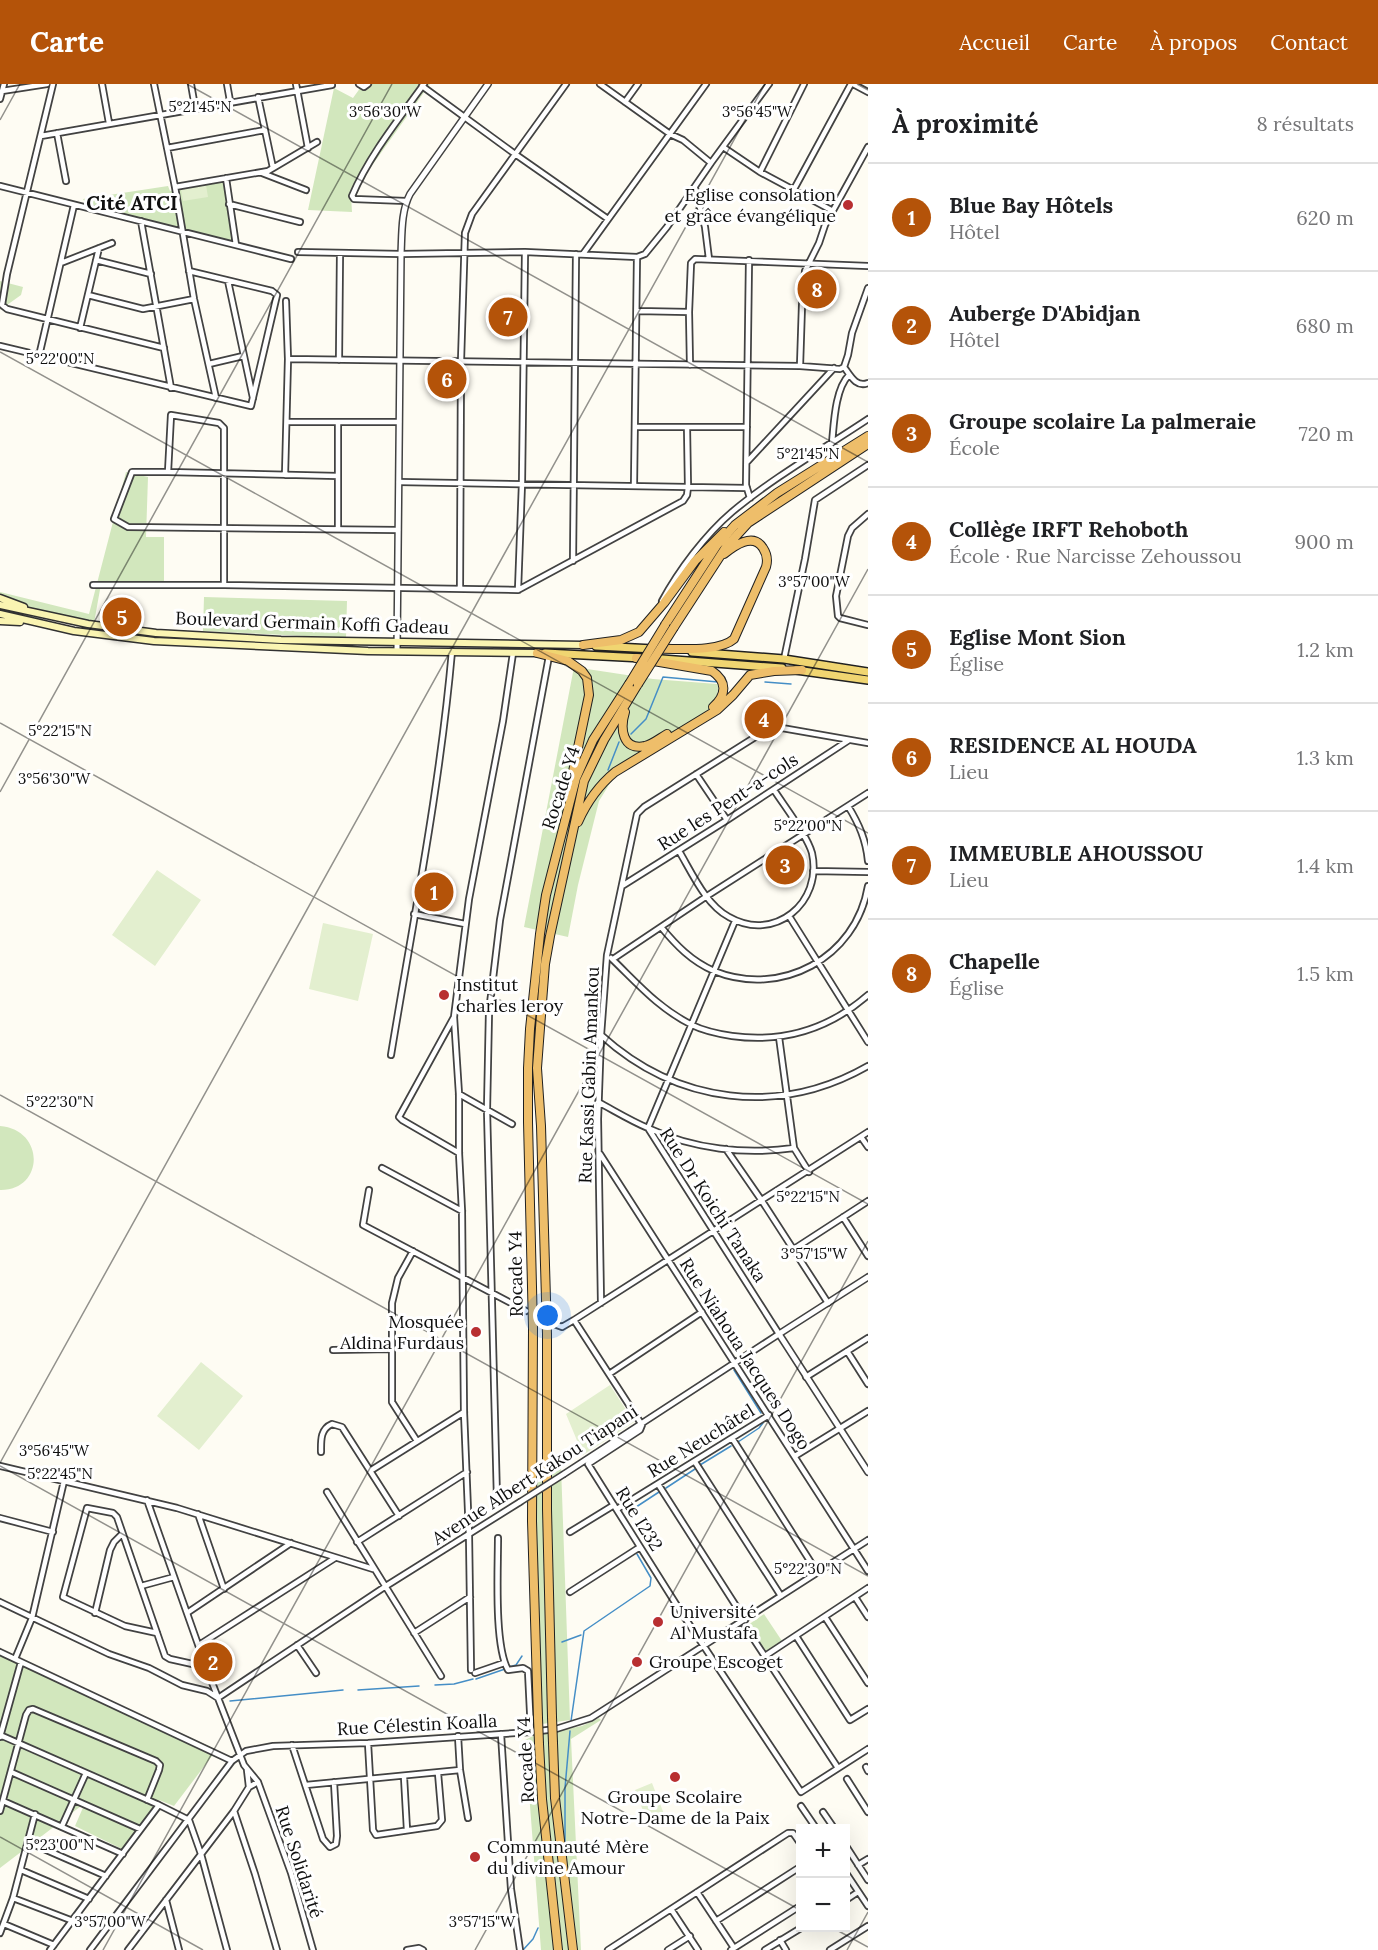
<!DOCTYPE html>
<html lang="fr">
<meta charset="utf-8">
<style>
:root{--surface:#fff;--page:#f2f2f2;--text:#202124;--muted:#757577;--line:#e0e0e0;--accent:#b45309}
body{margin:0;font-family:Lora,serif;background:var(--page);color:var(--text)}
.controls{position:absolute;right:18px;bottom:18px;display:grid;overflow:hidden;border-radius:0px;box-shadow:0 6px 24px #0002}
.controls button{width:54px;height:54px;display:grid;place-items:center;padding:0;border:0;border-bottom:2px solid var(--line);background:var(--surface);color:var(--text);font:30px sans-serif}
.you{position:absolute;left:548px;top:1232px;width:21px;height:21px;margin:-15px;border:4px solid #fff;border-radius:50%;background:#1a73e8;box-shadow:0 0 0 9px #1a73e833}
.badge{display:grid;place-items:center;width:39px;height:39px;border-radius:50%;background:var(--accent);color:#fff;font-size:20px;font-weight:700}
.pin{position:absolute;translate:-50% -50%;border:3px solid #fff;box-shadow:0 2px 6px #0006}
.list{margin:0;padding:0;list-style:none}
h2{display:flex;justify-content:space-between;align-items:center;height:78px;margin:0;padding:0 24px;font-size:26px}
h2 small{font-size:20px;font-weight:400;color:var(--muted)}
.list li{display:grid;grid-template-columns:39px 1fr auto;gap:18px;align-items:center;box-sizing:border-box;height:108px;padding:0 24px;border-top:2px solid var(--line)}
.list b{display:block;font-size:22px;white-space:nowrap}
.list p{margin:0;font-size:20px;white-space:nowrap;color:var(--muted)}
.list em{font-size:20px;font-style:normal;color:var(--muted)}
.map{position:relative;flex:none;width:868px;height:1866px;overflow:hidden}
header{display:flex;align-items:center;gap:36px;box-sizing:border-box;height:84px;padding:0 30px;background:var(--accent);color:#fff}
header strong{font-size:28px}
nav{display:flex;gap:33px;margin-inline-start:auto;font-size:21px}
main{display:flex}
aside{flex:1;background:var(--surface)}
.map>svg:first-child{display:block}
.green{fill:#d2e7bd}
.pitch{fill:#e3efcf}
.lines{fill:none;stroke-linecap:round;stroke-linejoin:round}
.stream{stroke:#458ec6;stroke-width:1.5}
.minor-tunnel{stroke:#dad8d1;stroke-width:4.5;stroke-dasharray:4.5 2;stroke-linecap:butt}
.minor-casing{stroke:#424242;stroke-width:8}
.tertiary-casing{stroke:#424242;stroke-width:8}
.secondary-casing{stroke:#313131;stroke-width:9}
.primary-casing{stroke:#202020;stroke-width:10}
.trunk-casing{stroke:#202020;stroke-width:10}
.minor{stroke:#fff;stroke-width:4.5}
.tertiary{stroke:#fff;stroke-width:5}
.secondary{stroke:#faf4b2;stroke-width:6}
.primary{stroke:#f0d571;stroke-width:7}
.trunk{stroke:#eebe6a;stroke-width:8}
.minor-bridge-casing{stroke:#424242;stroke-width:8;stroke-linecap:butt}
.trunk-bridge-casing{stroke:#202020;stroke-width:10;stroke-linecap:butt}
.minor-bridge{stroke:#fff;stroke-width:4.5}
.trunk-bridge{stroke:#eebe6a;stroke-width:8}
.ticks{fill:none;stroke:#0f0f0f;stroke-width:1.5;stroke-opacity:0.45}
.poi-dot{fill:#b82f31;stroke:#fff;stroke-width:2}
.labels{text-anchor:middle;stroke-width:6;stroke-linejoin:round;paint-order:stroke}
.poi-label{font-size:18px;fill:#0f0f0f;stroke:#fff;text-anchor:start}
.street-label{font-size:18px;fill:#0f0f0f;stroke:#fff}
.neighbourhood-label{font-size:20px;font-weight:bold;fill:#0f0f0f;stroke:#fff}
.ticks-label{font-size:15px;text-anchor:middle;fill:#0f0f0f;stroke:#fff;stroke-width:6;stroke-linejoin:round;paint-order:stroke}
</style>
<header>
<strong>Carte</strong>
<nav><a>Accueil</a><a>Carte</a><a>À propos</a><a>Contact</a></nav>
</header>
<main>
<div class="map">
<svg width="868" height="1866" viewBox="0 0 868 1866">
<rect width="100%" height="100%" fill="#fefcf3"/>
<path class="green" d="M363 0H430L351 111 352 128 308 126 334 4 353 14Z
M223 97 233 158 86 120 83 115 168 102 170 107Z
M0 197 23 203 21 211 0 226Z
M126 388 148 393 146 453H164V501L101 500 94 539 0 518V508L89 530Z
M204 513 347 517 346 554 203 547Z
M574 583 653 595 717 600 719 602 714 625 622 680 599 717 578 801 568 853 524 843Z
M0 1042C46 1046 44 1107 0 1106Z
M561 1382 570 1636 535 1641 529 1405Z
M764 1530 782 1557 766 1568 748 1541Z
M0 1566 215 1665 212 1672 174 1722 159 1716 122 1765 75 1742 85 1719 0 1784Z
M599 1634 601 1636 571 1655 581 1866H541L525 1656 533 1652 582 1642Z"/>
<path class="pitch" d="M206 101 208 113 183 117 181 105Z
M157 786 201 816 155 882 112 851Z
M323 839 373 850 358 917 309 905Z
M201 1278 243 1312 199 1366 157 1332Z
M610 1301 634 1338 583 1371 566 1330Z
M652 1699 664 1730 647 1737 635 1706Z"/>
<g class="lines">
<path class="stream" d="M765 598 791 600
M631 650 646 635 663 593 718 598
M608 686 619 658
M734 1286 761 1329
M738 1358 759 1344 763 1339
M700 1381 731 1362
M666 1404 695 1385
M630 1427 659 1408
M562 1558 581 1551
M509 1583 516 1581 522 1572
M476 1595 505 1585
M435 1601 454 1600 473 1595
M358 1606 419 1602
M230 1617 343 1606
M571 1637 584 1547 650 1502 651 1494 637 1470
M565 1763V1704L570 1647
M523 1866 533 1855 538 1844"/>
<path class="minor-tunnel" d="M532 1231 554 1240"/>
<defs>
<path id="minor" d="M53 0 7 190 2 221 7 225 164 264
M102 0 109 39
M154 0 175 103 194 215 216 314
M191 0 195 23
M227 0 230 17
M296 0 308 64
M359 0 364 3 368 0
M600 0 670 50 683 56 711 79
M853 0 868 8
M422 2 515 70 608 135
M2 7 47 0
M258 13 273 84
M0 15 4 0
M625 18 638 0
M57 49 66 97
M41 52 332 1
M723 63 760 88 833 127
M167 64 265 46
M760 88 804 0
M262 89 306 106
M226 94 236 161
M0 102 291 175
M175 103 268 87 317 58
M695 104 705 143 709 175
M793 107 851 0
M406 117 354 115 352 112C369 72 398 36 424 0
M229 120 300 138
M141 137 171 304
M298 168 401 170 525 168 637 173
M583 170 706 0
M96 176 151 190
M749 176 746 401 750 414
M61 179 112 159
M228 197 253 314
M88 211 143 225 194 215
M637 227 689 228
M80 244 99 164
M0 262 251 322 277 211 272 207 189 187
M39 272 74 121
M288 275 800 282 840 285 844 283
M339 276 340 169
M209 280 243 272
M690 281 689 228 691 179 695 175 868 182
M800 282 802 221 805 187 819 159 825 141 868 63
M844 283 848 271 852 249 868 204
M844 283C850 291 856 304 868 299
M287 338H399
M635 343H747
M832 359C834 339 835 305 849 291
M747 378 834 284
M168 388H132L114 435 128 443 398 446
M285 391 288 275 286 217
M399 398 747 404
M634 401 637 173 645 170 667 143 711 79 769 0
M868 430 852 444 848 452 836 512 838 532 840 534 868 541
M338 445V340
M573 477 576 170
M93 501H224L518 506 683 417 687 411 688 403 687 343
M224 501V344L219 339 171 331 168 388 338 392
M460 505 461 277 465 149 472 130 566 0
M518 506 522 399 525 168
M662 517C679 486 705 451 732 428 774 393 823 365 868 335
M784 575 805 475 815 416 868 381
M696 690 727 736
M848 722C859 740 866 756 868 777
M679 767C692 789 706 821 729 833 774 859 823 819 812 769 807 751 785 723 774 706
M813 787 868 788
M622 802 727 736 849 656
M414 830 465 840
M789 832 868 958
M661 843C676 861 691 877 714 887 781 914 856 874 868 802
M611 874C638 900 658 924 692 941 704 947 719 950 732 952 783 959 829 945 868 911
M613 875 707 812 868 709
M454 933 399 1033 402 1036 459 1069
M601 951C677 1020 779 1033 868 982
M779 953 794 1064 809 1088
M391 971C413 837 440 703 452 567
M459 1010 512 1040
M598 1018C615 1027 631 1037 648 1044 693 1065 745 1071 794 1064
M861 1053 868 1063
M726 1065 762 1117 828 1219
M600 1070 868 1487
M382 1084 462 1127
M369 1106 363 1141 526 1227
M843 1133 868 1172
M794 1165 868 1117
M413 1167 398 1194 392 1219V1318L417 1357
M601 1219 598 1035 601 951 607 871 637 730 644 723 768 645 782 644 868 659
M574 1236 642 1341 640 1346 588 1380 681 1528 801 1708 868 1665
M554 1240 562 1243 574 1236 868 1048
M333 1266 392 1265
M847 1267 868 1300
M609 1290 702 1228
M806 1293 868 1254
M732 1354 817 1488
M321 1368C321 1357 320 1345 332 1340L342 1343 399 1432
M795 1372 868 1327
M695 1378 781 1512
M0 1382 177 1424 373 1485
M370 1387 464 1328
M564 1390 779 1250 648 1044 735 837
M658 1400 745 1536
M327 1408 441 1592
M497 1415 487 1026 489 928 500 836 549 572
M147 1416 206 1583 244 1681 258 1698 291 1789 313 1866
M617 1425 769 1331
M198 1430 224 1505
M0 1434 53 1448
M570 1448 614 1421
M498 1454C498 1486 494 1561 508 1586L523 1584 528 1587 531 1648
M357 1458 467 1388
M141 1502 174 1493
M570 1508 640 1463
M855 1513 868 1533
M0 1518 109 1570 149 1584 182 1601 207 1607 218 1614
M95 1529 110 1466 114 1458 122 1450
M187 1529 291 1459
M825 1533 868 1599
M745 1542 838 1684
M157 1549 125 1542 63 1513 87 1424 113 1429 117 1433 165 1572 170 1575 206 1583
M414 1549 470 1513
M796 1552 850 1636 868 1625
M199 1561 335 1474
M297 1561 316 1589
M0 1568 232 1677
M765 1572 868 1504
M15 1575 32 1534 64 1397
M471 1586 469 1451 464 1328 462 1127 459 1069V1010L454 933 469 815 503 637 513 569
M475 1589 504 1579
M218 1614 386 1502 520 1418
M501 1650 511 1805 520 1866
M0 1651 159 1721 189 1736 201 1770 227 1866
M458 1652 460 1686 468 1734
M0 1653 21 1578
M368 1659 373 1746 376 1751 437 1742 442 1736 438 1689
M292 1661 323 1755 330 1763 336 1760 337 1752 334 1698
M866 1683 868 1687
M247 1686 249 1703
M11 1688 140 1745
M404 1693 407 1746
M847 1695 868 1728
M306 1701 460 1686
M3 1717 123 1770
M801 1722 816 1744
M0 1727 26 1631 29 1626 33 1625 156 1677 160 1681 159 1686 147 1716
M234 1727 255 1790 277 1866
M823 1728 834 1744
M62 1742 86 1689
M28 1758 106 1792
M846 1762 868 1796
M858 1781 868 1775
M21 1786 89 1815
M846 1789 868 1822
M697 1808 734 1864
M13 1814 73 1837
M166 1816 179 1866
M846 1816 858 1808
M671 1825 698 1866
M716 1837 800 1783
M4 1840 54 1861
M0 1849 13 1814 35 1730
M780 1856 786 1866
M50 1866 159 1721
M90 1866 232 1677 246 1667 273 1662 368 1659 531 1648 556 1645 591 1634 868 1456
M128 1866 234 1727 249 1703 258 1698
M407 1866 419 1864 423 1866
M608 1866 788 1749H793L800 1759
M668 1866 690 1852
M731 1866 800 1822
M765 1866 801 1844
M830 1866 868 1842"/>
<path id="tertiary" d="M397 567 401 170C402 150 401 127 410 110L488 0
M868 1193 779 1250 868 1388"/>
<path id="secondary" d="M0 514 24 523
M0 521 88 540 156 549 281 556 583 561
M0 530 74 547 154 557 368 567 537 569
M0 537 20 538"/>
<path id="primary" d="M596 562 654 565
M692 568 784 575 868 588
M545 569 642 574
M662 575 782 584
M796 586 868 596"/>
<path id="trunk" d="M665 541 717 461 735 441 777 409 868 352
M674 543 726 463 748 439 868 360
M583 561 621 556 639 548 664 519 695 477 724 448
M656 565C676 564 718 569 734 555L766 483C768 476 767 470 763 464 753 448 734 462 724 470
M537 569 568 577 582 587 587 594 589 611 571 697
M636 574 712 587C727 597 727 611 713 623
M625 628C620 644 622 667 645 662 653 660 660 654 667 650
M578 738C587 718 598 702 615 688L717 626 733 611 750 591 774 587 802 586
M552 1633 547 1425V1250L541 1042 537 984 540 944 545 880 550 852 584 697 604 656 638 600
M538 1634 532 1437 533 1244 528 1038V984L530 945 540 850 546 811 576 694 593 656 629 600
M553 1659 555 1714 573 1866
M539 1660 542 1715 558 1866"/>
</defs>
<use href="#minor" class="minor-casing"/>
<use href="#tertiary" class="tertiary-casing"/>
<use href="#secondary" class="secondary-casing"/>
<use href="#primary" class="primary-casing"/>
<use href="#trunk" class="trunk-casing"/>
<use href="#minor" class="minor"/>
<use href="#tertiary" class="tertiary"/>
<use href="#secondary" class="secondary"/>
<use href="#primary" class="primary"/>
<use href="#trunk" class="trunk"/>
<defs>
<path id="minor-bridge" d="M520 1418 564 1390"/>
<path id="trunk-bridge" d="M629 600 665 541
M638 600 674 543
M552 1633 553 1659
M538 1634 539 1660"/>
</defs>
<use href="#minor-bridge" class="minor-bridge-casing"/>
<use href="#trunk-bridge" class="trunk-bridge-casing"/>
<use href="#minor-bridge" class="minor-bridge"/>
<use href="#trunk-bridge" class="trunk-bridge"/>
</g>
<path class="ticks" d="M187 0 868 378M857 0 868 6M0 36 20 0M0 268 868 749M0 639 868 1120M0 708 392 0M0 1011 868 1492M0 1379 765 0M0 1382 800 1826M0 1753 203 1866M833 1844 868 1863M103 1866 868 485M475 1866 868 1157M847 1866 868 1828"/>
<g class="poi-dot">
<circle cx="848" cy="121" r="6"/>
<circle cx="444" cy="911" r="6"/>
<circle cx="476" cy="1248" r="6"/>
<circle cx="658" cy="1538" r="6"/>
<circle cx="637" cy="1578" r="6"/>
<circle cx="675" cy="1693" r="6"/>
<circle cx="475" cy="1773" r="6"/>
</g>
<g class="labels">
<g class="poi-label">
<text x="836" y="117" text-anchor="end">Eglise consolation<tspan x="836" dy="21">et grâce évangélique</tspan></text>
<text x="456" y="907">Institut<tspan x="456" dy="21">charles leroy</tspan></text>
<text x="464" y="1244" text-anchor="end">Mosquée<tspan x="464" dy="21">Aldina Furdaus</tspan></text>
<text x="670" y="1534">Université<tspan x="670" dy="21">Al Mustafa</tspan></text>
<text x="649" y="1584">Groupe Escoget</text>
<text x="675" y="1719" text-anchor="middle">Groupe Scolaire<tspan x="675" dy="21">Notre-Dame de la Paix</tspan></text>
<text x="487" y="1769">Communauté Mère<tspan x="487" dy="21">du divine Amour</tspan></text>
</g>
<g class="street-label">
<text transform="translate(312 539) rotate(2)" y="6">Boulevard Germain Koffi Gadeau</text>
<text transform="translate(561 704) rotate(-72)" y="6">Rocade Y4</text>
<text transform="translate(728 718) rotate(-33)" y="6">Rue les Pent-a-cols</text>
<text transform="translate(589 991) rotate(-88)" y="6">Rue Kassi Gabin Amankou</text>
<text transform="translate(713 1121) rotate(57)" y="6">Rue Dr Koichi Tanaka</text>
<text transform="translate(516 1190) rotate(-91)" y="6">Rocade Y4</text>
<text transform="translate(745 1270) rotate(57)" y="6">Rue Niahoua Jacques Dogo</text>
<text transform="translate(701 1357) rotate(-32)" y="6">Rue Neuchâtel</text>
<text transform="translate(535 1391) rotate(-33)" y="6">Avenue Albert Kakou Tiapani</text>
<text transform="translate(639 1435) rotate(58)" y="6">Rue I232</text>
<text transform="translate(417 1641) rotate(-3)" y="6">Rue Célestin Koalla</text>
<text transform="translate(526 1676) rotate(-93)" y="6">Rocade Y4</text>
<text transform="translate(299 1778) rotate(72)" y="6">Rue Solidarité</text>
</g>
<g class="neighbourhood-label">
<text x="132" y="126">Cité ATCI</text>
</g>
</g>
<g class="ticks-label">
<text x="200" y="28">5°21'45"N</text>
<text x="385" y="33">3°56'30"W</text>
<text x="757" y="33">3°56'45"W</text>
<text x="60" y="280">5°22'00"N</text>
<text x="808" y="375">5°21'45"N</text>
<text x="814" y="503">3°57'00"W</text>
<text x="60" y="652">5°22'15"N</text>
<text x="54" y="700">3°56'30"W</text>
<text x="808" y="747">5°22'00"N</text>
<text x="60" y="1023">5°22'30"N</text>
<text x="808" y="1118">5°22'15"N</text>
<text x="814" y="1175">3°57'15"W</text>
<text x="54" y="1372">3°56'45"W</text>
<text x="60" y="1395">5°22'45"N</text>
<text x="808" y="1490">5°22'30"N</text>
<text x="60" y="1766">5°23'00"N</text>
<text x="110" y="1843">3°57'00"W</text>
<text x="482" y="1843">3°57'15"W</text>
</g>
</svg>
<div class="controls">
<button>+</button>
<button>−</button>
</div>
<div class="you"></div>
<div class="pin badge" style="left:434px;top:808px">1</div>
<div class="pin badge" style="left:213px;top:1578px">2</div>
<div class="pin badge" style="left:785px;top:781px">3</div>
<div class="pin badge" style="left:764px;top:635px">4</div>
<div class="pin badge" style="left:122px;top:533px">5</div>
<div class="pin badge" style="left:447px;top:295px">6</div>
<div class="pin badge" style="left:508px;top:233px">7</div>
<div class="pin badge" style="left:817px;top:205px">8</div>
</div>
<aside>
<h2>À proximité<small>8 résultats</small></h2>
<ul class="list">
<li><span class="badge">1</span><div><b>Blue Bay Hôtels</b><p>Hôtel</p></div><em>620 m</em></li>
<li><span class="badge">2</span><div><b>Auberge D'Abidjan</b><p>Hôtel</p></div><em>680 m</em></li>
<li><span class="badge">3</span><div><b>Groupe scolaire La palmeraie</b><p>École</p></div><em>720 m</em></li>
<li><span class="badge">4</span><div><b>Collège IRFT Rehoboth</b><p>École · Rue Narcisse Zehoussou</p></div><em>900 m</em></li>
<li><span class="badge">5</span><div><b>Eglise Mont Sion</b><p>Église</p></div><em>1.2 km</em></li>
<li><span class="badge">6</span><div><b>RESIDENCE AL HOUDA</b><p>Lieu</p></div><em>1.3 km</em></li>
<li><span class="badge">7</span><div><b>IMMEUBLE AHOUSSOU</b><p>Lieu</p></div><em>1.4 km</em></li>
<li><span class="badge">8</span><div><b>Chapelle</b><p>Église</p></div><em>1.5 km</em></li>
</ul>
</aside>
</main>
